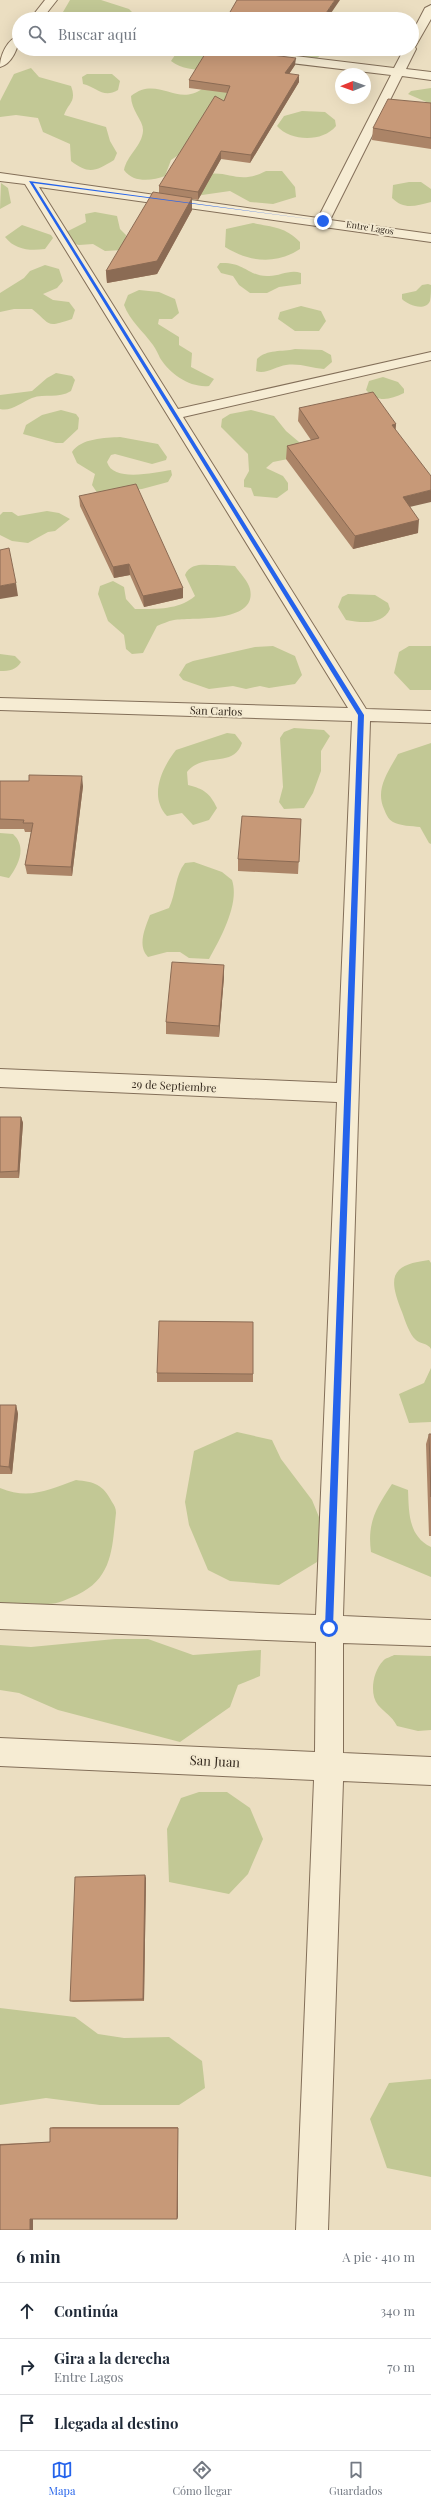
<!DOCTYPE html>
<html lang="es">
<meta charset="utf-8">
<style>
:root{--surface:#fff;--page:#f2f2f3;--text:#1f2937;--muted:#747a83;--line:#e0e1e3;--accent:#2563eb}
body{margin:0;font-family:"Playfair Display",serif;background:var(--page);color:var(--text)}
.compass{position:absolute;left:335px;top:68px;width:36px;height:36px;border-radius:50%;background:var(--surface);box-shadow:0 4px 16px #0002;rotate:269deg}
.stop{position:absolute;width:12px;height:12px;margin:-9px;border:3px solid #2563eb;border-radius:50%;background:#fff}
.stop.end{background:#2563eb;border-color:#fff;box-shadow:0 1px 4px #0008}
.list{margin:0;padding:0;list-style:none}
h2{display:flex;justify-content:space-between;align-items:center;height:52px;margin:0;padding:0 16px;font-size:17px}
h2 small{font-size:13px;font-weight:400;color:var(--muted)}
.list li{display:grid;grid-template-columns:26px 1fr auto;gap:12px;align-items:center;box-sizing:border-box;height:56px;padding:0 16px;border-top:1px solid var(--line)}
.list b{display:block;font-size:15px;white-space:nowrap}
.list p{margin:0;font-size:13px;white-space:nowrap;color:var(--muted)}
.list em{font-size:13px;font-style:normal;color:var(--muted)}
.icon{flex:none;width:22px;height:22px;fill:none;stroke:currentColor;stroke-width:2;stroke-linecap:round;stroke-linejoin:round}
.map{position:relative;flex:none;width:431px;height:2230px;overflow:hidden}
.search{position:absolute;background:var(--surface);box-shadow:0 4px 16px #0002;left:12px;right:12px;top:12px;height:44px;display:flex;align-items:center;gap:10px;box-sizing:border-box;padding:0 14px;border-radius:22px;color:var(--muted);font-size:15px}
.sheet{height:220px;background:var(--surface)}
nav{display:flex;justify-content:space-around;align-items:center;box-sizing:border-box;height:56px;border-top:1px solid var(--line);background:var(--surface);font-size:11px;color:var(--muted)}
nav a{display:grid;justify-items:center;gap:2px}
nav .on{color:var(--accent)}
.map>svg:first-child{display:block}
.green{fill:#c2c895}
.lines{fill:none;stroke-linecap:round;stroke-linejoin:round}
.street-casing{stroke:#836f59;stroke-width:2}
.street{fill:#f6ecd3;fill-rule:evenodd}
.wall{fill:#ab8467}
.shaded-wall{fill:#8b6b54}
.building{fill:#c79978;stroke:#8b6b54}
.route{fill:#2563eb}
.labels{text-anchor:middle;stroke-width:4;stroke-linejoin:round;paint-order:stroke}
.far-street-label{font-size:9px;fill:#33281d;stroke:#f3e9d0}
.street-label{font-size:11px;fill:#33281d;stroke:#f3e9d0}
.near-street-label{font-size:13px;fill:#33281d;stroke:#f3e9d0}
</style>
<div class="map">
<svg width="431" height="2230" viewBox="0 0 431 2230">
<rect width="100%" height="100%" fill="#ebdec1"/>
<path class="green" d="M70 0H101L129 9 139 19C118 19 80 24 63 12Z
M266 49H323L325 52 317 58 307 59Z
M195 51 243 55 227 98 180 154 171 160 165 176C152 181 133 183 124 170 127 155 142 146 143 131 144 121 131 111 131 96 158 75 176 107 202 89L205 71C192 69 182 69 171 61L175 55Z
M31 68 39 77 71 86C77 102 68 103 64 115L106 127 110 141 117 153 114 160C96 171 89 175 71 161L70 144 43 132 38 118 16 115 0 117V101L14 74Z
M112 74 120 81 118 90C103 99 97 87 83 84L82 77 87 74Z
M431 88V104L408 94 411 91Z
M302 111 325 112 335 120 336 126C322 143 290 141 277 126L284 116Z
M266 171H282L295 187 296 197 273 204 250 202 230 191 188 197 208 174C231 171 239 185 266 171Z
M409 182H421L431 189V202C415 206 404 210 392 198L393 185Z
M1 183 8 188 11 203 0 209Z
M95 212 117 216 120 229 126 235 125 246 123 250 105 251 93 244 79 245 70 243 66 232 86 222 85 214Z
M253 223C272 227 286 227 300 242V249C276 265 249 262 225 247L226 229Z
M22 225 51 235 53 238 45 249C30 251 15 250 5 237Z
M220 263C245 262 248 276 267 276 279 277 289 269 301 273V284L279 287 267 293H250L239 285 233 276 221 273 217 267Z
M45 265 59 269 63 281 57 288 43 294 53 300 69 302 75 310 72 319C45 328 52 325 32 309H14L0 312V293L24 278 30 271Z
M428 284 431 285C431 289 431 296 430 301 425 312 408 305 402 299V294L416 291 422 285Z
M139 290 159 292 175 299 179 313 172 319H159L158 324 179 337V345L192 353 191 367 214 379 209 386C190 388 170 374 160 358 158 354 156 349 153 345 143 331 130 321 124 305L128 295Z
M301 306 321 311 326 321 319 331H295L278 319 280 312Z
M295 349 322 350 331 355 332 362 324 369C311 368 300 363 286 365 277 366 265 375 256 371L257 359C267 349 282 352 295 349Z
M56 373 72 376 75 380 71 391C58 399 45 393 32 398 22 402 11 412 0 409V395L32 391 47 378Z
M383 377 398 382 404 389V393C389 400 378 403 366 390L369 381Z
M61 410 76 414 79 418 78 429 63 443H56L23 434 26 425 42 415Z
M251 410 274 416 286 431 299 442V447L288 459 273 462 266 468 283 476 288 483V490L277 498 254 496 251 488 244 487V480L249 471 248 454 221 427 222 419 230 414Z
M120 437 158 444 167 457 166 460 152 464 115 454 111 455 107 462C113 483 156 472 171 470L172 475 168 482 142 489 98 494 92 485 95 474 77 463 72 452C81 438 105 438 120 437Z
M47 511 59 513 70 519 55 531 48 532 28 543 12 541 0 535V515L3 512H12L18 516Z
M217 565 235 566C240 573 248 581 250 589 258 624 191 617 174 620 168 621 162 624 157 626L143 653 132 654 126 649 124 635 108 621 98 594 100 586 113 581 124 587 126 599 135 609C156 609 179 610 195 596L185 575C190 562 205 565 217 565Z
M348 594 375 595 388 603 390 609C383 625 362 623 346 620L338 607 342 597Z
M273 646 295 656 302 675 295 684 269 688 260 686 246 689 233 686 209 689 183 680 179 675 186 664 193 661 255 647Z
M409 646H431V690H410L394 673 399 652Z
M0 654 15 656 21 662C16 670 10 671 0 671Z
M294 728 324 730 330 736 321 751V771L313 793 304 808 284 809 279 802 283 787 280 738 284 732Z
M227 733 235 734 242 743C233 769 204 751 187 772L188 785C204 789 210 793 217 808L209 820 193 825 182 813 167 816C149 797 161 769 176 750Z
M431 743V844L429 843 420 827C412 826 400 826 393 822 388 819 386 814 384 809 375 789 388 772 398 754Z
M0 833 13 834C27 847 19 864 9 878L0 876Z
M194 862 222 872 232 880C240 904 220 939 209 959L189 958 180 952H167L148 957C137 946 145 928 150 915L169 908C176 894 175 875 185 863Z
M429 1260 431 1263V1349C428 1343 420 1344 416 1340 409 1334 405 1320 402 1312 388 1277 390 1265 429 1260Z
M431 1368V1422L409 1423 399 1394 424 1383Z
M237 1432 272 1440 281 1459 312 1500 328 1539 317 1562 279 1585 230 1581 208 1570 189 1525 185 1502 194 1451Z
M76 1480C94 1482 103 1484 112 1502 114 1505 116 1508 116 1513 112 1548 113 1578 77 1595 68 1599 58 1604 48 1604 31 1604 16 1601 0 1607V1488C29 1500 48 1490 76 1480Z
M392 1484 408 1490C409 1512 408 1536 431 1547V1577L371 1552C367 1523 376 1508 392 1484Z
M115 1639H148L193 1655 261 1650 260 1676 238 1685 230 1707 180 1742 58 1710 19 1693 0 1690V1645L31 1647Z
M394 1655 431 1656V1730L418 1731 397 1726C391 1715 386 1714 378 1705 369 1694 373 1671 383 1661 385 1658 391 1657 394 1655Z
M199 1792H227L250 1808 263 1839 248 1874 229 1894 169 1882 167 1829 181 1798Z
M0 2008 75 2017 98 2034 124 2038 169 2037 202 2061 205 2088 179 2105H100L46 2098 0 2105Z
M431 2079V2177L387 2168 370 2119 389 2083Z"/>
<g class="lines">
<defs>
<path id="street" d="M45 0H57L42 19H30Z
M431 5V19L415 47 416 49 406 69 431 72V80L402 76 330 220 431 234V242L39 187 178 409 431 352V360L183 417 366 709 431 711V723L370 721 343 1616 431 1620V1646L343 1643V1753L431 1757V1785L343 1781 328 2230H296L314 1780 0 1766V1738L315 1752 316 1642 0 1629V1603L316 1615 337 1102 0 1087V1069L337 1083 352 721 0 710V698L348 708 25 184 0 181V173L318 218 391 75 207 53 201 49H237L394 68 404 49H412V33L425 8Z
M19 36C19 47 12 64 0 67 0 56 7 39 19 36Z"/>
</defs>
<use href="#street" class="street-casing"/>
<use href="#street" class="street"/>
</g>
<path class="wall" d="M250 49H306L302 55Z
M295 65 289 74 299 82 250 163 221 159 198 200 192 199V210L157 274 107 283 106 271 159 193V186L224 101 228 93 189 88V80Z
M431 103V149L372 140 373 128Z
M299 408 396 424 395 430 410 507 418 533 353 549 286 459 287 446 311 440 298 421Z
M79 496 183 598 144 607 130 575 114 578 80 506Z
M0 781 83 786 72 876 27 874 25 865 31 832H25L24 829H0Z
M301 819 298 874 238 871V859Z
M224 965V977L219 1037 166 1034V1022Z
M0 1117H21L23 1123 19 1178H0Z
M157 1373 253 1374V1382H157Z
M0 1405H16L18 1414 12 1474H0Z
M429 1434H431V1536H429L426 1444Z
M146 1878 144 2001 73 2002 70 2001Z
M53 2127H178V2217L33 2219V2230H0V2144L50 2142V2128Z"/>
<path class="shaded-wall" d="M335 0H340L327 19H322Z
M302 49H306L302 55Z
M296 58 295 65 285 80V73Z
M299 75V82L250 163 251 155Z
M221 151V159L198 200V192Z
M192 198V210L157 274 107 283 106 271Z
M396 424 395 437 392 425Z
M431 490V502L401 509 403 497Z
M419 520 418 533 353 549 355 536Z
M129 564 130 575 114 578 113 567Z
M16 583 18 596 0 599V586Z
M183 588V598L144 607 143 596Z
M82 776 83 786 72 876 71 867Z
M224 965V977L219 1037V1026Z
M21 1117 23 1123 19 1178 18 1171Z
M16 1405 18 1414 12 1474 9 1467Z
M145 1875 146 1878 144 2001 143 1999Z
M178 2127V2217L177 2219 178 2128Z
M33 2217V2230H30V2219Z"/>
<path class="building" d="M237 0H335L322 19H226Z
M208 49H223L296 58 285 73 299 75 251 155 221 151 198 192 159 186 215 96 224 101 230 86 189 80Z
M388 99 431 103V138L373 128Z
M153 192 192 198 157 261 106 271Z
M373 392 396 424 392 425 431 476V490L403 497 419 520 355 536 287 446 319 438 299 408Z
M136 484 183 588 143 596 129 564 113 567 79 496Z
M9 548 16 583 0 586V550Z
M29 775 82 776 71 867 25 865 33 823H23L24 820 0 819V781H29Z
M242 816 301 819 299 862 238 859Z
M172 962 224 965 219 1026 166 1022Z
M0 1117H21L18 1171 0 1172Z
M159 1321 253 1322V1374L157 1373Z
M0 1405H16L9 1467 0 1466Z
M429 1434H431V1497Z
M145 1875 143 1999 70 2001 75 1877Z
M50 2128H178L177 2219H30V2230H0V2145L50 2142Z"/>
<path class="route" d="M29 181 325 221 33 183 364 715 333 1628 329 1632 325 1628 358 715Z"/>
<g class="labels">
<g class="far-street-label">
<text transform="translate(370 228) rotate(9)" y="3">Entre Lagos</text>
</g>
<g class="street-label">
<text transform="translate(216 711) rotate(2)" y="4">San Carlos</text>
<text transform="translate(174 1086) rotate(3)" y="4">29 de Septiembre</text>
</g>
<g class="near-street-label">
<text transform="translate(215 1761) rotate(3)" y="5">San Juan</text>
</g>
</g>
</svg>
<svg class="compass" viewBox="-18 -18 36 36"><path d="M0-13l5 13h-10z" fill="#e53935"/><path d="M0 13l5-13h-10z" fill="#747a83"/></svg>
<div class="stop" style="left:329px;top:1628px"></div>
<div class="stop end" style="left:323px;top:221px"></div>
<div class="search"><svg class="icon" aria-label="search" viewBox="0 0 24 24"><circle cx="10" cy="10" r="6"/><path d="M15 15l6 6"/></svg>Buscar aquí</div>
</div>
<section class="sheet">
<h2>6 min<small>A pie · 410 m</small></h2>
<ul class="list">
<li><svg class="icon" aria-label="ahead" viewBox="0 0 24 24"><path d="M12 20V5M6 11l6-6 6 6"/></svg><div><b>Continúa</b></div><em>340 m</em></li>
<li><svg class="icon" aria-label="right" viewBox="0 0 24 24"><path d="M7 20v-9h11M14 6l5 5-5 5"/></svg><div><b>Gira a la derecha</b><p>Entre Lagos</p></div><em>70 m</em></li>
<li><svg class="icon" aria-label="arrive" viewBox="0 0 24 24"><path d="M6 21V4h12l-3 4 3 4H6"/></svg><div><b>Llegada al destino</b></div></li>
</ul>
</section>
<nav>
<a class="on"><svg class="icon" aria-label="map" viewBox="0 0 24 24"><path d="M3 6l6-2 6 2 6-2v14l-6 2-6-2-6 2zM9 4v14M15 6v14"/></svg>Mapa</a>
<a><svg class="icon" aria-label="directions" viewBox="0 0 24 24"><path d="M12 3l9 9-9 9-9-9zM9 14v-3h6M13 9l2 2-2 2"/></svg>Cómo llegar</a>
<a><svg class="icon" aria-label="saved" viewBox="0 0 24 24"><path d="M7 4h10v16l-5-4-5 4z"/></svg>Guardados</a>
</nav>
